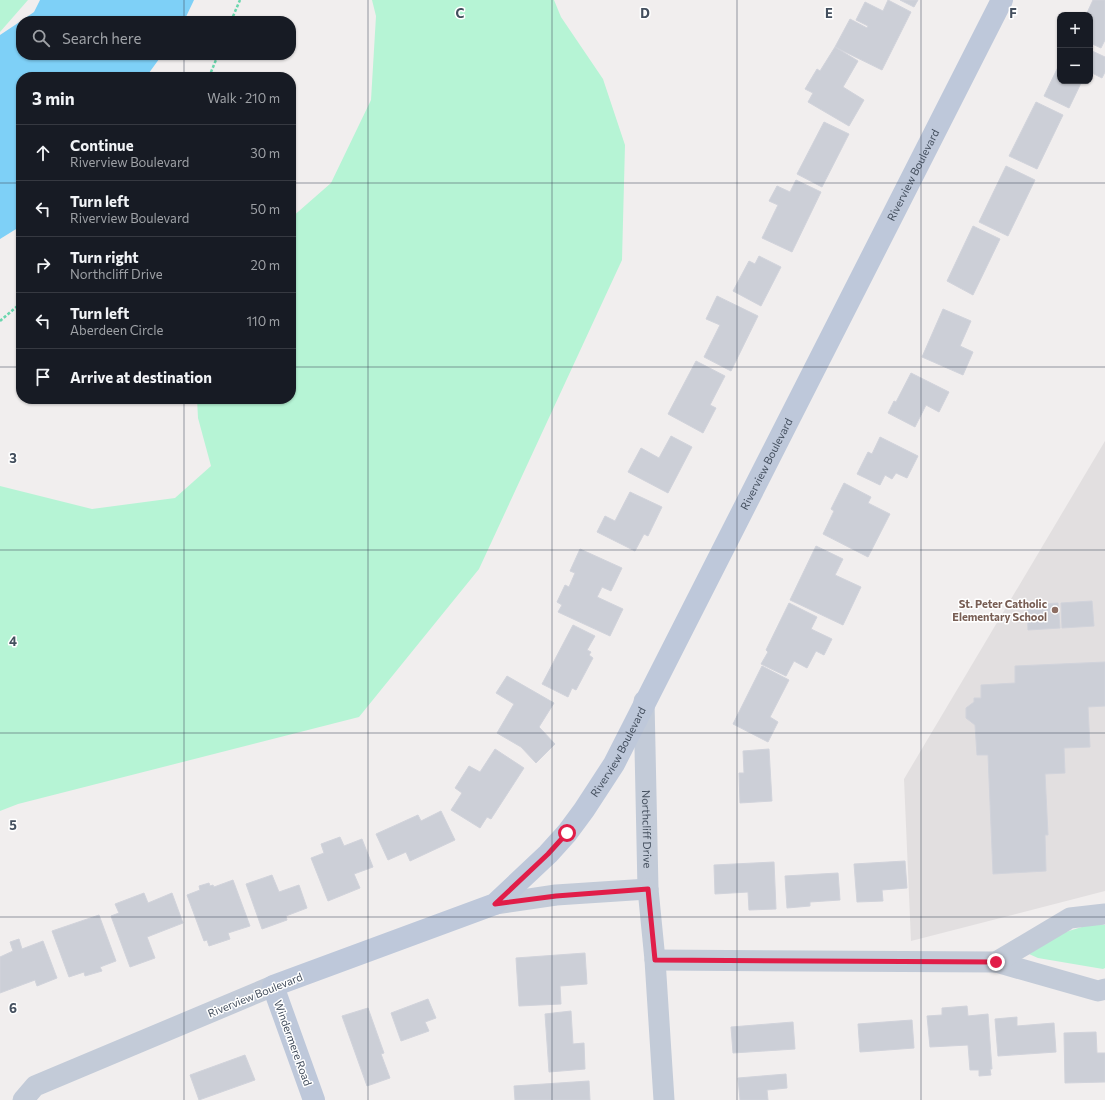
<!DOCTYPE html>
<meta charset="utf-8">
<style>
:root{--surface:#171b24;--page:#242831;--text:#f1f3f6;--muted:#9ea1a6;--line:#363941}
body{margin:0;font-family:Commissioner,sans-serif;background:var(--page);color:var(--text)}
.controls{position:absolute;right:12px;top:12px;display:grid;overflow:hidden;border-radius:8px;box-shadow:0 1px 3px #0004}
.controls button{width:36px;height:36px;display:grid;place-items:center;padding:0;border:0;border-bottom:1px solid var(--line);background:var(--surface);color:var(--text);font:20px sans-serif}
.stop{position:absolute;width:12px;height:12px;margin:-9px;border:3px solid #e11d48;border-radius:50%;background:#fff}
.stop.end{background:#e11d48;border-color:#fff;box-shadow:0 1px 4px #0008}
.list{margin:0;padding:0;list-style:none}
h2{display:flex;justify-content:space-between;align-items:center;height:52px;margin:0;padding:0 16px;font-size:17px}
h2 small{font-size:13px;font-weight:400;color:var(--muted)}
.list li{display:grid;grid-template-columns:26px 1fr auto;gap:12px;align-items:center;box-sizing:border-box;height:56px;padding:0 16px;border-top:1px solid var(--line)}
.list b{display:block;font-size:15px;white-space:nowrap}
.list p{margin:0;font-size:13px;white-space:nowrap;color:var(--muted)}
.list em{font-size:13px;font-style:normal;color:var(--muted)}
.icon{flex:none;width:22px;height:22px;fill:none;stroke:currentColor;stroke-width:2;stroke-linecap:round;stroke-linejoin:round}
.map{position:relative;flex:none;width:1105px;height:1100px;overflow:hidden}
.search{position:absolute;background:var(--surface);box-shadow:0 1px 3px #0004;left:16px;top:16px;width:280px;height:44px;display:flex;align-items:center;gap:10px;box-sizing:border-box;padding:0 14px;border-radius:16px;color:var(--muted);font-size:15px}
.panel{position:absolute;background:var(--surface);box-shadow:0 1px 3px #0004;left:16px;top:72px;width:280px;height:332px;border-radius:16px}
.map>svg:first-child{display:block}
.education{fill:#e2dfe0}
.green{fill:#b6f4d5}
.water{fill:#7ed0f7}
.building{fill:#cccfd7;stroke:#d1d3db}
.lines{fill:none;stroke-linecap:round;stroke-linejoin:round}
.path{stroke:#6ad6ad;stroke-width:2.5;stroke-dasharray:3 2;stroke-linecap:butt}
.street{stroke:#c3cbd8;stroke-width:21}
.secondary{stroke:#bec8da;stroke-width:22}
.route{stroke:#e11d48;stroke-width:5}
.grid{fill:none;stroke:#444f5e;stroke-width:1;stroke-opacity:0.55}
.education-dot{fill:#8d6e63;stroke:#fff;stroke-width:1.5}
.labels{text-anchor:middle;stroke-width:3;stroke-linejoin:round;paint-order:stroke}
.street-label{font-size:11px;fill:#444f5e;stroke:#fff}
.education-label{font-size:11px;font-weight:bold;fill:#785e54;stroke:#fff;text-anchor:end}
.grid-label{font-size:13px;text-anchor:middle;font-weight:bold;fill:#444f5e;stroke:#fff;stroke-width:3;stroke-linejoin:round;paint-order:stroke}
</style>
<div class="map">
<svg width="1105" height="1100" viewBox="0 0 1105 1100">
<rect width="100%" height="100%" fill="#f1eeee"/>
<path class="education" d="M1105 441V891L911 941 904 779Z"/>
<path class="green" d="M0 0H28L0 32Z
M372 0H554L561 17 603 79 625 145 622 260 479 569 359 717 18 804 0 811V486L92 509 175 498 211 466 198 418 197 399H291V218L331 183 371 100 376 16Z
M1095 923 1105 925V968L1103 969 1038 958 1029 954 1036 941Z"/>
<path class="water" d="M40 0H194L184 21H21L34 12Z
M21 21V55H162L146 77H21V226L0 239V35Z"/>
<path class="building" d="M888 0 911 12 882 70 835 47 850 19 867 28 868 26 856 20 865 2 883 11Z
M900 0H918L914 7Z
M1093 0H1105V40L1101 48 1090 43V15H1086Z
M835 47 858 61 843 87 864 100 849 126 808 102 813 93 805 89 817 69 820 71Z
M1090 50 1105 57V72L1102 78 1090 72Z
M1060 63V81H1082L1069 108 1044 96Z
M1036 102 1063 115 1037 169 1009 156Z
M824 122 849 134 822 187 797 174Z
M1006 166 1035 180 1008 236 979 222Z
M796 180 821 192 792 252 762 238 778 205 769 201 777 186 790 192Z
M973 226 1000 239 973 295 947 281Z
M759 256 781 267 761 306 733 291 749 261 755 264Z
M717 296 758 316 731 371 704 357 720 325 706 319Z
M943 309 971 321 960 346 973 352 963 375 922 357Z
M696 361 725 376 710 405 716 408 703 433 668 414Z
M911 373 949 392 939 412 926 405 915 427 888 413 894 401 896 402Z
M671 436 692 447 668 493 628 472 641 448 659 458Z
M880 437 918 456 907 478 896 473 892 479 885 475 880 485 857 474 868 452 872 454Z
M844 483 871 497 868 503 890 514 868 557 823 534 834 511 831 509Z
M630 492 662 507 648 536 644 534 635 551 597 532 605 516 615 521Z
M816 546 843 559 835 575 861 587 843 625 790 600Z
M580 549 622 568 611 591 602 587 597 597 623 609 610 636 558 612 562 605 557 602 565 585 569 587 575 573 570 571Z
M1092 601 1094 626 1062 628 1061 603Z
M789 603 817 617 811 629 832 639 824 655 816 651 807 668 794 661 786 676 761 664 768 652 766 650Z
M1058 603 1060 628 1028 630 1027 605Z
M573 625 595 636 587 650 591 652 589 655 593 658 576 690 572 688 568 697 542 684Z
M1105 662V706L1088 707 1090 747 1064 748 1065 773 1045 774 1048 835H1045L1046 871 993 874 988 755H977L975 725 966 718V708L974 702V698H981V685L1015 683V666Z
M762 666 789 680 770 717 778 722 768 742 733 724Z
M507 676 554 703 539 727 555 744 536 763 521 747 497 733 514 704 496 693Z
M495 749 524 768 491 819 487 817 480 828 451 810 462 793 455 788 469 766 480 772Z
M769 749 772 801 740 803 739 773H744L743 751Z
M441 811 455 840 410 861 406 852 388 860 376 834 418 815 421 821Z
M340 837 344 846 362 839 373 867 354 874 360 888 328 901 311 858 324 853 321 844Z
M905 861 907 888 882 890 883 901 857 902 854 864Z
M774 862 776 909 749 910 748 892 715 894 714 865Z
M838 873 840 900 810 902V906L787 908 785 876Z
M272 875 279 892 299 885 307 908 286 916 287 920 262 929 246 884Z
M233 880 250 926 228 933 230 939 209 946 207 940 204 941 187 895 200 890 199 886 209 883 210 886 213 885 214 887Z
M144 893 148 903 172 893 183 923 147 937 155 958 130 967 111 916 119 913 115 904Z
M99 915 116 961 100 967 102 971 85 976 84 972 69 977 52 931Z
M19 939 22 949 43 941 57 978 37 986 35 980 0 993V957L13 951 10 942Z
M585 953 587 984 560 986 561 1004 519 1006 516 958Z
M428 999 436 1018 425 1022 429 1031 401 1041 391 1013Z
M967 1006 968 1016 988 1014 992 1069H990L991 1075 979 1076V1070H970L968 1045 930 1047 927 1016 942 1015V1008Z
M368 1008 384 1053 381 1054 390 1078 367 1086 342 1016Z
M571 1011 573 1044 584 1043 585 1069 549 1072 545 1014Z
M1017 1017V1026L1054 1023 1056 1052 998 1056 995 1019Z
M912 1020 914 1048 860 1052 858 1024Z
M793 1022 795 1049 733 1053 731 1027Z
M1096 1032 1097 1053H1105V1082L1065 1083 1064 1033Z
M245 1055 255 1080 199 1100 190 1075Z
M786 1074 787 1088 767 1090 768 1100H740L738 1078Z
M589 1081 590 1100H515L514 1086Z"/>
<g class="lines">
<path class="path" d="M231 21 240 0
M209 77 218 55
M0 321 21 303"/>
<g class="street">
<path id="s1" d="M644 701 648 889 655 960 664 1100"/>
<path d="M495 904 556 895 648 889"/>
<path d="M655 960 996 962 1098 991 1105 989"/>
<path d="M996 962 1070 918 1105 914"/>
<path d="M23 1100 35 1086 273 986"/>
</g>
<path class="secondary" id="s2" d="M314 1100 273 986 495 904 548 854 567 833 584 810 614 764 1002 0"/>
</g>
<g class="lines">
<path class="route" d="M567 833 548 854 495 904 556 896 648 889 655 960 996 962"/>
</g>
<path class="grid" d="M184 0V21M368 0V1100M552 0V1100M737 0V1100M921 0V1100M184 55V77M0 183H21M291 183H1105M0 367H21M291 367H1105M184 399V1100M0 550H1105M0 733H1105M0 917H1105"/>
<circle class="education-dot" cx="1055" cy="610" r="4"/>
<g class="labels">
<g class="street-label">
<text dy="4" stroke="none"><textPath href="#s2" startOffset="1203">Riverview Boulevard</textPath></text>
<text dy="4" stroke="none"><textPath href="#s2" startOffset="879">Riverview Boulevard</textPath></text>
<text dy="4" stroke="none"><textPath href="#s2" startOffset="555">Riverview Boulevard</textPath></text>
<text dy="4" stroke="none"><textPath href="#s1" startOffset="128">Northcliff Drive</textPath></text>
<text transform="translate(255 995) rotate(-22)" y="4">Riverview Boulevard</text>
<text transform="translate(293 1043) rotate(70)" y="4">Windermere Road</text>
</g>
<g class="education-label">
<text x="1047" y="608">St. Peter Catholic<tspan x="1047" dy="13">Elementary School</tspan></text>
</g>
</g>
<g class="grid-label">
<text x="460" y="18">C</text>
<text x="645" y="18">D</text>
<text x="829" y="18">E</text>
<text x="1013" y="18">F</text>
<text x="13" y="463">3</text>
<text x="13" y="646">4</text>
<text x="13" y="830">5</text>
<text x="13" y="1013">6</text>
</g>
</svg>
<div class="controls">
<button>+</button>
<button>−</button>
</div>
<div class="stop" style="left:567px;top:833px"></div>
<div class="stop end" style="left:996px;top:962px"></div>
<div class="search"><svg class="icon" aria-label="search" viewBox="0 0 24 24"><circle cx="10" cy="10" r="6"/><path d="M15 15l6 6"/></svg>Search here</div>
<section class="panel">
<h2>3 min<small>Walk · 210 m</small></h2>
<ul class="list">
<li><svg class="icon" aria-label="ahead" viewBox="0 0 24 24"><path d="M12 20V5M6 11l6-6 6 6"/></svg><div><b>Continue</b><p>Riverview Boulevard</p></div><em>30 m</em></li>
<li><svg class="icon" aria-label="left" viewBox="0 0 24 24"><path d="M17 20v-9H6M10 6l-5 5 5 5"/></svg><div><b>Turn left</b><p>Riverview Boulevard</p></div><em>50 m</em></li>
<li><svg class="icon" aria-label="right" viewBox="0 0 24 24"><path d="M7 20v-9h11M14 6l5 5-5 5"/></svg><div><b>Turn right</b><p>Northcliff Drive</p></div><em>20 m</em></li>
<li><svg class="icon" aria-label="left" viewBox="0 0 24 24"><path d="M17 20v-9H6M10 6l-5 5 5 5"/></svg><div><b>Turn left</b><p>Aberdeen Circle</p></div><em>110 m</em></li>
<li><svg class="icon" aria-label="arrive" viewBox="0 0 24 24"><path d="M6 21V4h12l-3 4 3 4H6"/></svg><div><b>Arrive at destination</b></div></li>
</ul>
</section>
</div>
